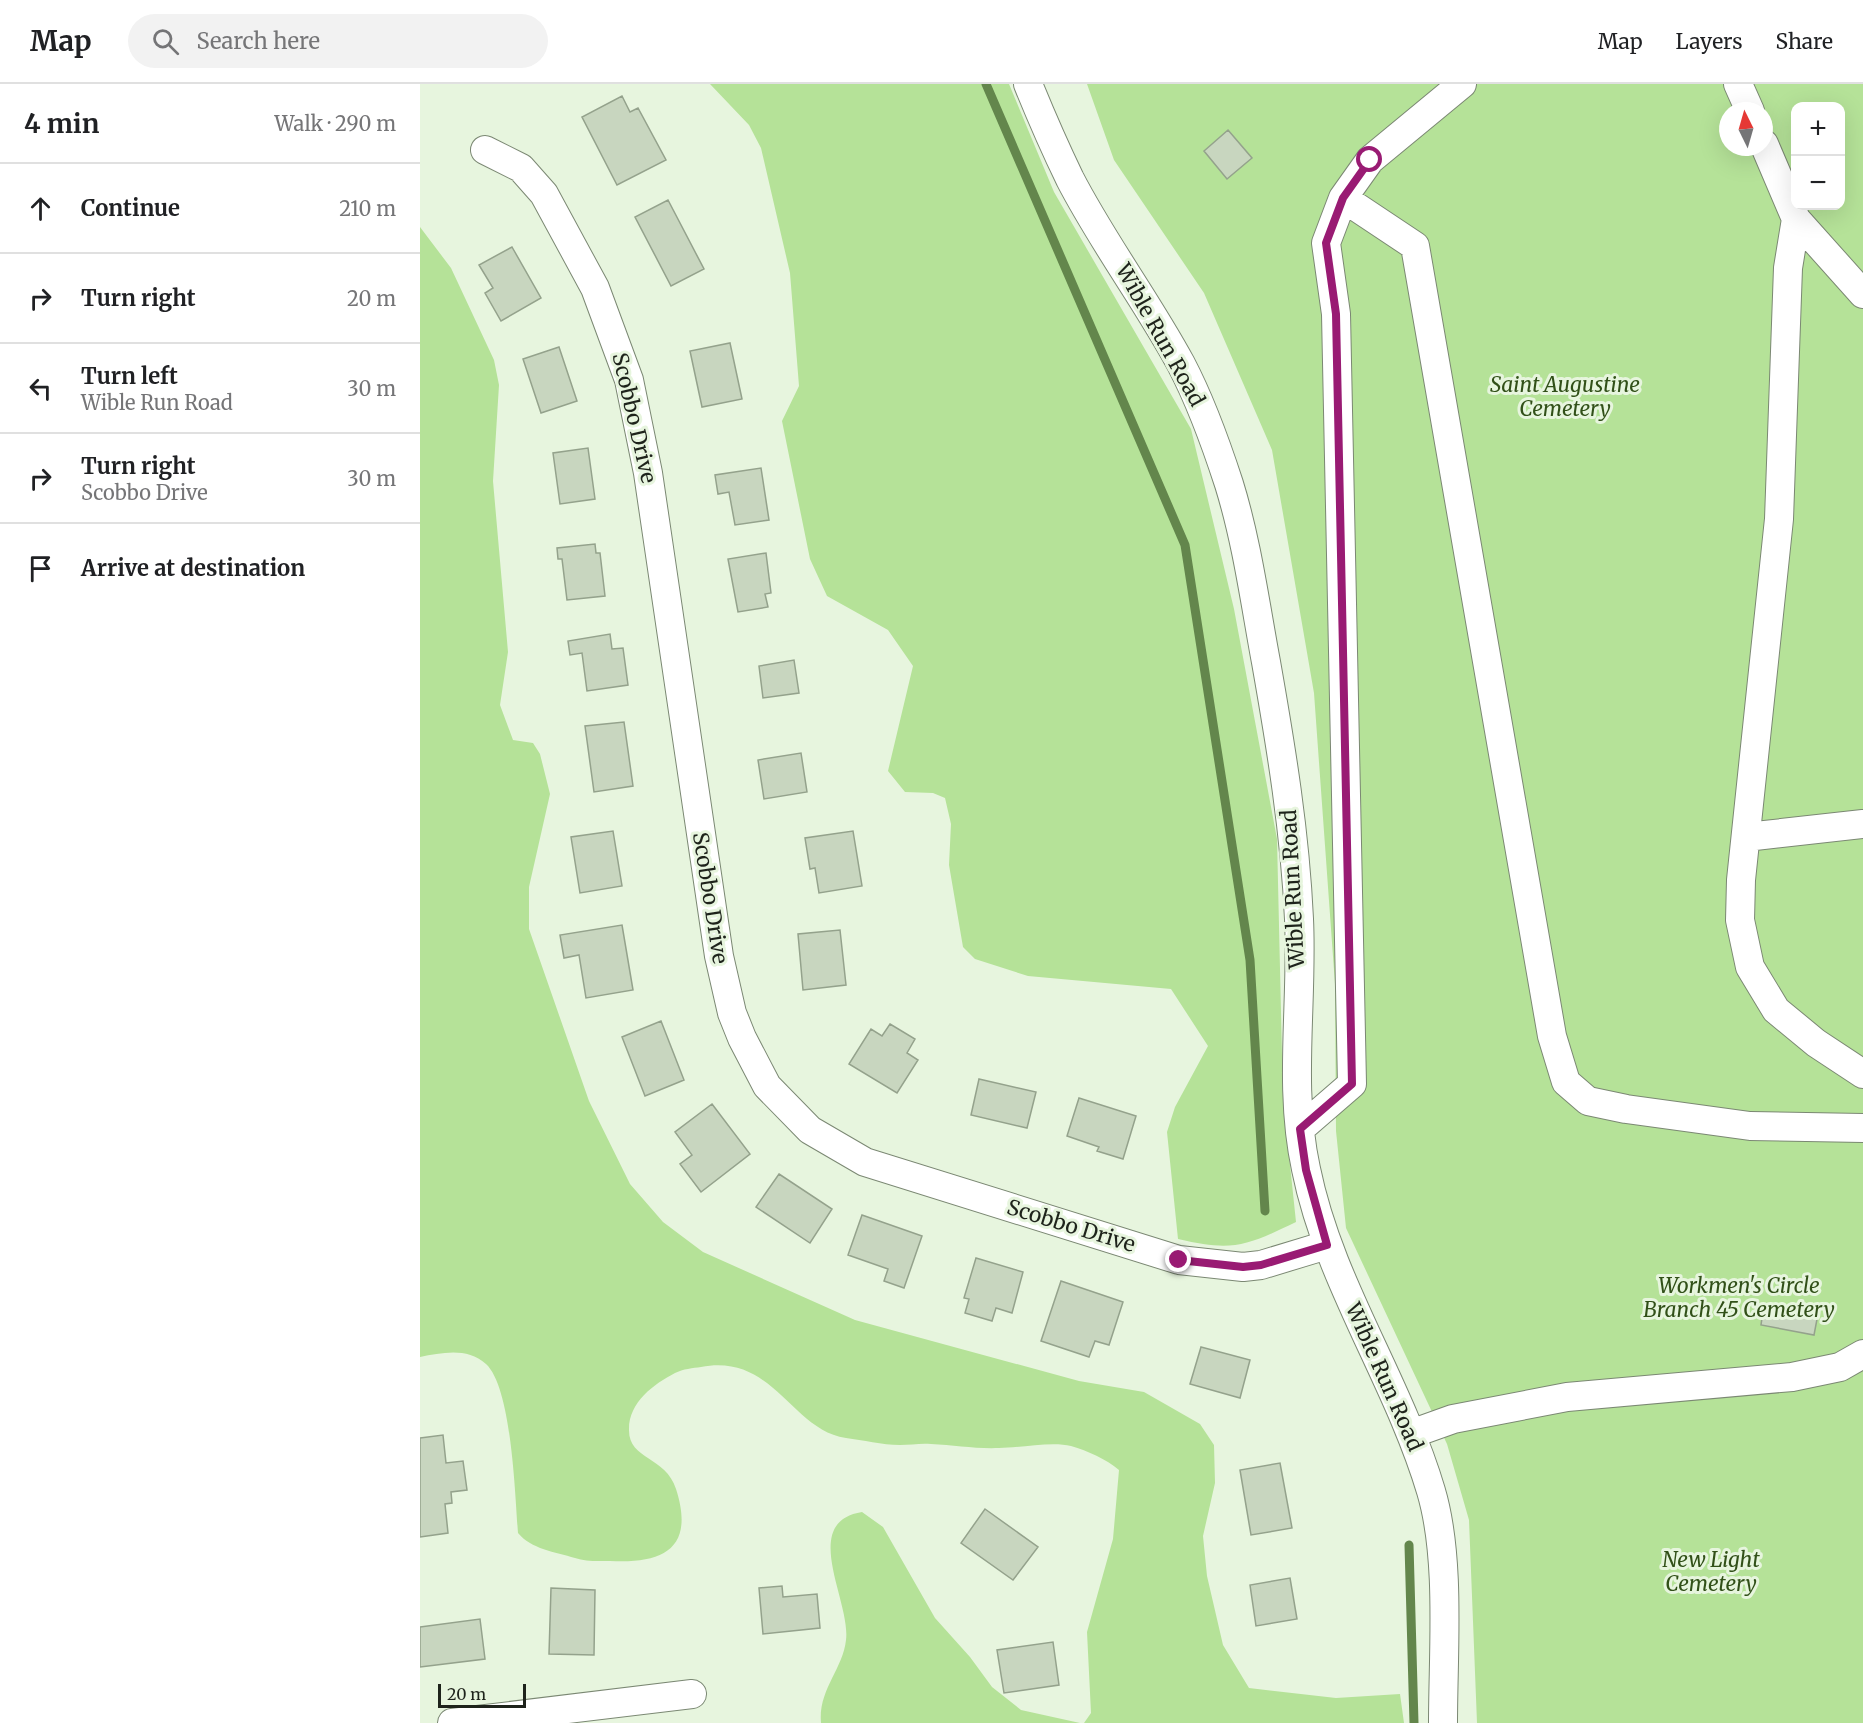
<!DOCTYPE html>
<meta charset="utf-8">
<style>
:root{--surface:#fff;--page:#f2f2f2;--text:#202124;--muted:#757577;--line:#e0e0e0}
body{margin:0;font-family:Merriweather,serif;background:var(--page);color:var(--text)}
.controls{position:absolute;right:18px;top:18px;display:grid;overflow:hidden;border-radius:12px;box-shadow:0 6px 24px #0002}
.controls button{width:54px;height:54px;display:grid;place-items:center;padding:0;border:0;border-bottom:2px solid var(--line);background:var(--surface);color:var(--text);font:30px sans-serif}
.compass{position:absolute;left:1299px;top:18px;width:54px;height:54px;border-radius:50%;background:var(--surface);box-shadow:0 6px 24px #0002;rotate:355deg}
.scale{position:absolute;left:18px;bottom:15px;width:88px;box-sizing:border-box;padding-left:6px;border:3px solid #1e231b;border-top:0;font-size:16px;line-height:21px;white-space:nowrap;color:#1e231b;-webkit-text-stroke:4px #e7f5de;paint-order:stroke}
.stop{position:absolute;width:18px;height:18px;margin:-14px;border:4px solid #991b73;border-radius:50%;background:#fff}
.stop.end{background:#991b73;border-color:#fff;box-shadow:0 2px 6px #0008}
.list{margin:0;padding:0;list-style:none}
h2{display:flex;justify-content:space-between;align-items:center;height:78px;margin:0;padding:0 24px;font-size:26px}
h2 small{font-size:20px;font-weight:400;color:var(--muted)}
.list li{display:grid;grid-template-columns:39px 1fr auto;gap:18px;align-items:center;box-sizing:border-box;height:90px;padding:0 24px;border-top:2px solid var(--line)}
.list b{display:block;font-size:22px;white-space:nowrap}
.list p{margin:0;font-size:20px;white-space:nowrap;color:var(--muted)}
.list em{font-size:20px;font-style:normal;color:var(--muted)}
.icon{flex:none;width:33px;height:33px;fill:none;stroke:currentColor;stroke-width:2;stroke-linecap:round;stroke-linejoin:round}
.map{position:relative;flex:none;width:1443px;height:1639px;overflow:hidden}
header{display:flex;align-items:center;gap:36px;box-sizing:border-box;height:84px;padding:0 30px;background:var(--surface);border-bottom:2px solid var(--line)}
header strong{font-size:28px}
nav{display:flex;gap:33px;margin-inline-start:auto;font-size:21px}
.search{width:420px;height:54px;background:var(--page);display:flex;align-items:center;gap:15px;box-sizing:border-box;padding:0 21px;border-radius:33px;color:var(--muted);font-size:22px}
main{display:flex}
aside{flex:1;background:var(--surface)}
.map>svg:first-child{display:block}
.green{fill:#b5e298;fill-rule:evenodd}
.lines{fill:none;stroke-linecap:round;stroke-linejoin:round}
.stream{stroke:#63864c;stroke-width:9}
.building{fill:#c8d6bf;stroke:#94a28c;stroke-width:1.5}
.minor-casing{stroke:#7b8873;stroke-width:30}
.minor{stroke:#fff;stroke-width:28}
.route{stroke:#991b73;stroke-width:8}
.labels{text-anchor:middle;stroke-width:6;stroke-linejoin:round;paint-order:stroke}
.street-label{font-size:21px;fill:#1e231b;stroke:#e7f5de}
.park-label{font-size:21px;font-style:italic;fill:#315018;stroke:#e7f5de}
</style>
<header>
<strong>Map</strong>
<div class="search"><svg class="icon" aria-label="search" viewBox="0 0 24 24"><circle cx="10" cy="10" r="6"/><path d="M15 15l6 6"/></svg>Search here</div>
<nav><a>Map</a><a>Layers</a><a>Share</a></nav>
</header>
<main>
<aside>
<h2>4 min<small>Walk · 290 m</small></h2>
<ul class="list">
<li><svg class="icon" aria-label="ahead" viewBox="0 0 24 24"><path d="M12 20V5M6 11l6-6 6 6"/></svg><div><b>Continue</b></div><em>210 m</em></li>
<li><svg class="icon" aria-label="right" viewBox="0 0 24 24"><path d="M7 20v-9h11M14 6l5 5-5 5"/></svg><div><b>Turn right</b></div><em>20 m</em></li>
<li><svg class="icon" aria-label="left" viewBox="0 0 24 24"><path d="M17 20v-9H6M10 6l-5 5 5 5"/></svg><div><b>Turn left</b><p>Wible Run Road</p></div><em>30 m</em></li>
<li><svg class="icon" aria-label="right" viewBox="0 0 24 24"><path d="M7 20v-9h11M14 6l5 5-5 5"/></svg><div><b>Turn right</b><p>Scobbo Drive</p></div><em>30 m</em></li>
<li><svg class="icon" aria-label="arrive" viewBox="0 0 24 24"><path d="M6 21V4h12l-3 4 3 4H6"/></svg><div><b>Arrive at destination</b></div></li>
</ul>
</aside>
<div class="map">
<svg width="1443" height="1639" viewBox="0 0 1443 1639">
<rect width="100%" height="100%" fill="#e7f5de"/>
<path class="green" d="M290 0H589L634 108 771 345 814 525 857 755 863 1014 876 1138C826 1162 813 1168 758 1155L747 1048 755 1023 788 962 751 905 608 892 555 875 543 863 529 781 531 740 525 714 513 709 485 708 468 687 493 582 468 546 407 512 390 475 362 337 379 302 370 189 341 64 329 41Z
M667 0H1443V1639H1057L1049 1436 1027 1360 926 1144 916 1047 915 900 894 609 852 366 784 209 694 76ZM1376 22H1420V122H1376ZM1308 27H1344V63H1308Z
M0 143 31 184 74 276 79 301 73 397 88 568 80 621 93 656 113 659 120 670 130 710 109 803V845L169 1017 210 1100 243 1138 283 1168 435 1236 659 1297 724 1308 780 1340 794 1361 795 1399 783 1452 787 1492 803 1561 829 1604 916 1614 980 1610 984 1639H664L671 1629 667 1548 693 1455 699 1386C686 1375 668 1367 651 1362 632 1357 599 1364 579 1364 556 1365 534 1361 511 1360 501 1359 490 1361 480 1361 462 1361 443 1356 426 1354 371 1346 354 1269 281 1283 273 1284 263 1285 255 1289 234 1300 209 1318 209 1345 208 1376 246 1372 256 1405 275 1464 244 1480 190 1477 179 1477 166 1478 155 1474 135 1468 111 1465 98 1449 95 1412 92 1304 66 1280 47 1263 22 1269 0 1273Z
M442 1428 463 1443 515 1534 550 1573 572 1603 601 1626 660 1639H401C398 1606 423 1585 426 1556 431 1517 379 1438 442 1428Z"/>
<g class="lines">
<path class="stream" d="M566 0 765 461 830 876 845 1127
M989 1461 994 1639"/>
</g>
<path class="building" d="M202 12 210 28 218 24 246 76 197 101 162 33Z
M808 46 832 74 807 95 784 67Z
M248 116 284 185 251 202 215 133Z
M92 163 121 214 81 237 65 209 73 204 59 181Z
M310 259 322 315 282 323 270 267Z
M139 263 157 317 121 329 103 275Z
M168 364 175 415 140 420 133 369Z
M341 384 349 436 315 441 309 408 298 410 295 391Z
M175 460 176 469H180L185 512 147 516 142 475H138L137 464Z
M346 469 351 509 345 510 348 523 318 528 308 475Z
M190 550 192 565 203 564 208 601 167 607 162 569 150 571 148 557Z
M374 576 379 609 343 614 339 582Z
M204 638 213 702 174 708 165 642Z
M381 669 387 708 344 715 338 676Z
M193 747 202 802 160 809 151 753Z
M433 747 442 802 399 809 395 784 390 785 385 754Z
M202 841 213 906 166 914 159 871 144 874 140 851Z
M420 846 426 901 383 906 378 850Z
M241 937 264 996 225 1012 202 953Z
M470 940 495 955 487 969 498 976 477 1009 429 980 451 945 462 952Z
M559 995 616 1008 607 1044 551 1031Z
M659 1014 716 1032 703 1075 677 1067 679 1063 647 1052Z
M292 1020 330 1070 281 1108 260 1080 272 1071 255 1048Z
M359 1090 412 1125 390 1159 336 1123Z
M442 1131 502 1152 484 1204 464 1197 468 1185 428 1171Z
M556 1174 603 1188 592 1229 576 1224 572 1237 545 1229 549 1215 544 1214Z
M641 1197 703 1218 689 1261 675 1257 669 1273 621 1257Z
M1344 1220 1398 1230 1394 1251 1341 1241Z
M781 1263 830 1276 820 1314 770 1300Z
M23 1351 26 1379 43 1377 47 1406 31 1408 32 1419 25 1420 28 1449 0 1453V1354Z
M860 1379 872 1444 831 1451 820 1386Z
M565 1425 618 1463 593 1496 541 1459Z
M870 1494 877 1535 836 1542 830 1501Z
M362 1502 363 1513 397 1510 400 1544 343 1550 339 1504Z
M131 1504 175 1506 174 1571 129 1570Z
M60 1535 65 1575 0 1583V1543Z
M633 1558 639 1601 584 1609 577 1566Z"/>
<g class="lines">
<defs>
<path id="minor" d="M608 0C621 32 635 64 650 95 683 159 727 217 761 280 781 318 796 360 809 400 827 458 835 519 846 578 861 663 875 748 879 835 883 918 868 1003 886 1085 909 1199 978 1296 1011 1407 1031 1474 1023 1568 1023 1639
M1318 0 1330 27
M1344 60 1376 135 1443 210
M65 66 101 84 124 110 175 204 209 296 228 389 299 872 312 929 322 954 347 1002 390 1046 445 1078 759 1176 823 1183 841 1181 907 1161
M923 114 995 162 1132 952 1146 998 1168 1017 1206 1025 1330 1042 1443 1044
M1376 135 1368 184 1359 435 1321 796 1320 836 1330 883 1356 926 1396 959 1443 990
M1326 753 1443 740
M880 1045 932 1000 916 230 906 159 923 114 950 76 1042 0
M991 1350 1033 1335 1147 1313 1372 1293 1420 1283 1443 1270
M32 1639 272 1610"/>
</defs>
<use href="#minor" class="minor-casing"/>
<use href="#minor" class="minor"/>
</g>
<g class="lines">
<path class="route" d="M759 1176 823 1183 841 1181 907 1161 886 1086 880 1045 932 1000 916 230 906 159 923 114 950 76"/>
</g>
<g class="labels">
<g class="street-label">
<text transform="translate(740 251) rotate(61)" y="7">Wible Run Road</text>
<text transform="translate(214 334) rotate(77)" y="7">Scobbo Drive</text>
<text transform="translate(873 805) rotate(-93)" y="7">Wible Run Road</text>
<text transform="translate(290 814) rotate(81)" y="7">Scobbo Drive</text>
<text transform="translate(651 1142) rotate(17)" y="7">Scobbo Drive</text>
<text transform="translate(964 1293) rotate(66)" y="7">Wible Run Road</text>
</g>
<g class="park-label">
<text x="1145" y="308">Saint Augustine<tspan x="1145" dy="24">Cemetery</tspan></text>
<text x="1319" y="1209">Workmen's Circle<tspan x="1319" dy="24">Branch 45 Cemetery</tspan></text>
<text x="1291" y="1483">New Light<tspan x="1291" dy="24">Cemetery</tspan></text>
</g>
</g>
</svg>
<div class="controls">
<button>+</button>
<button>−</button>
</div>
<svg class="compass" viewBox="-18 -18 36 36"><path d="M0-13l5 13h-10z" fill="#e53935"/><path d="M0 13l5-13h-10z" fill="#757577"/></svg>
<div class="scale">20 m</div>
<div class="stop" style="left:950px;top:76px"></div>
<div class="stop end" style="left:759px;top:1176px"></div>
</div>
</main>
